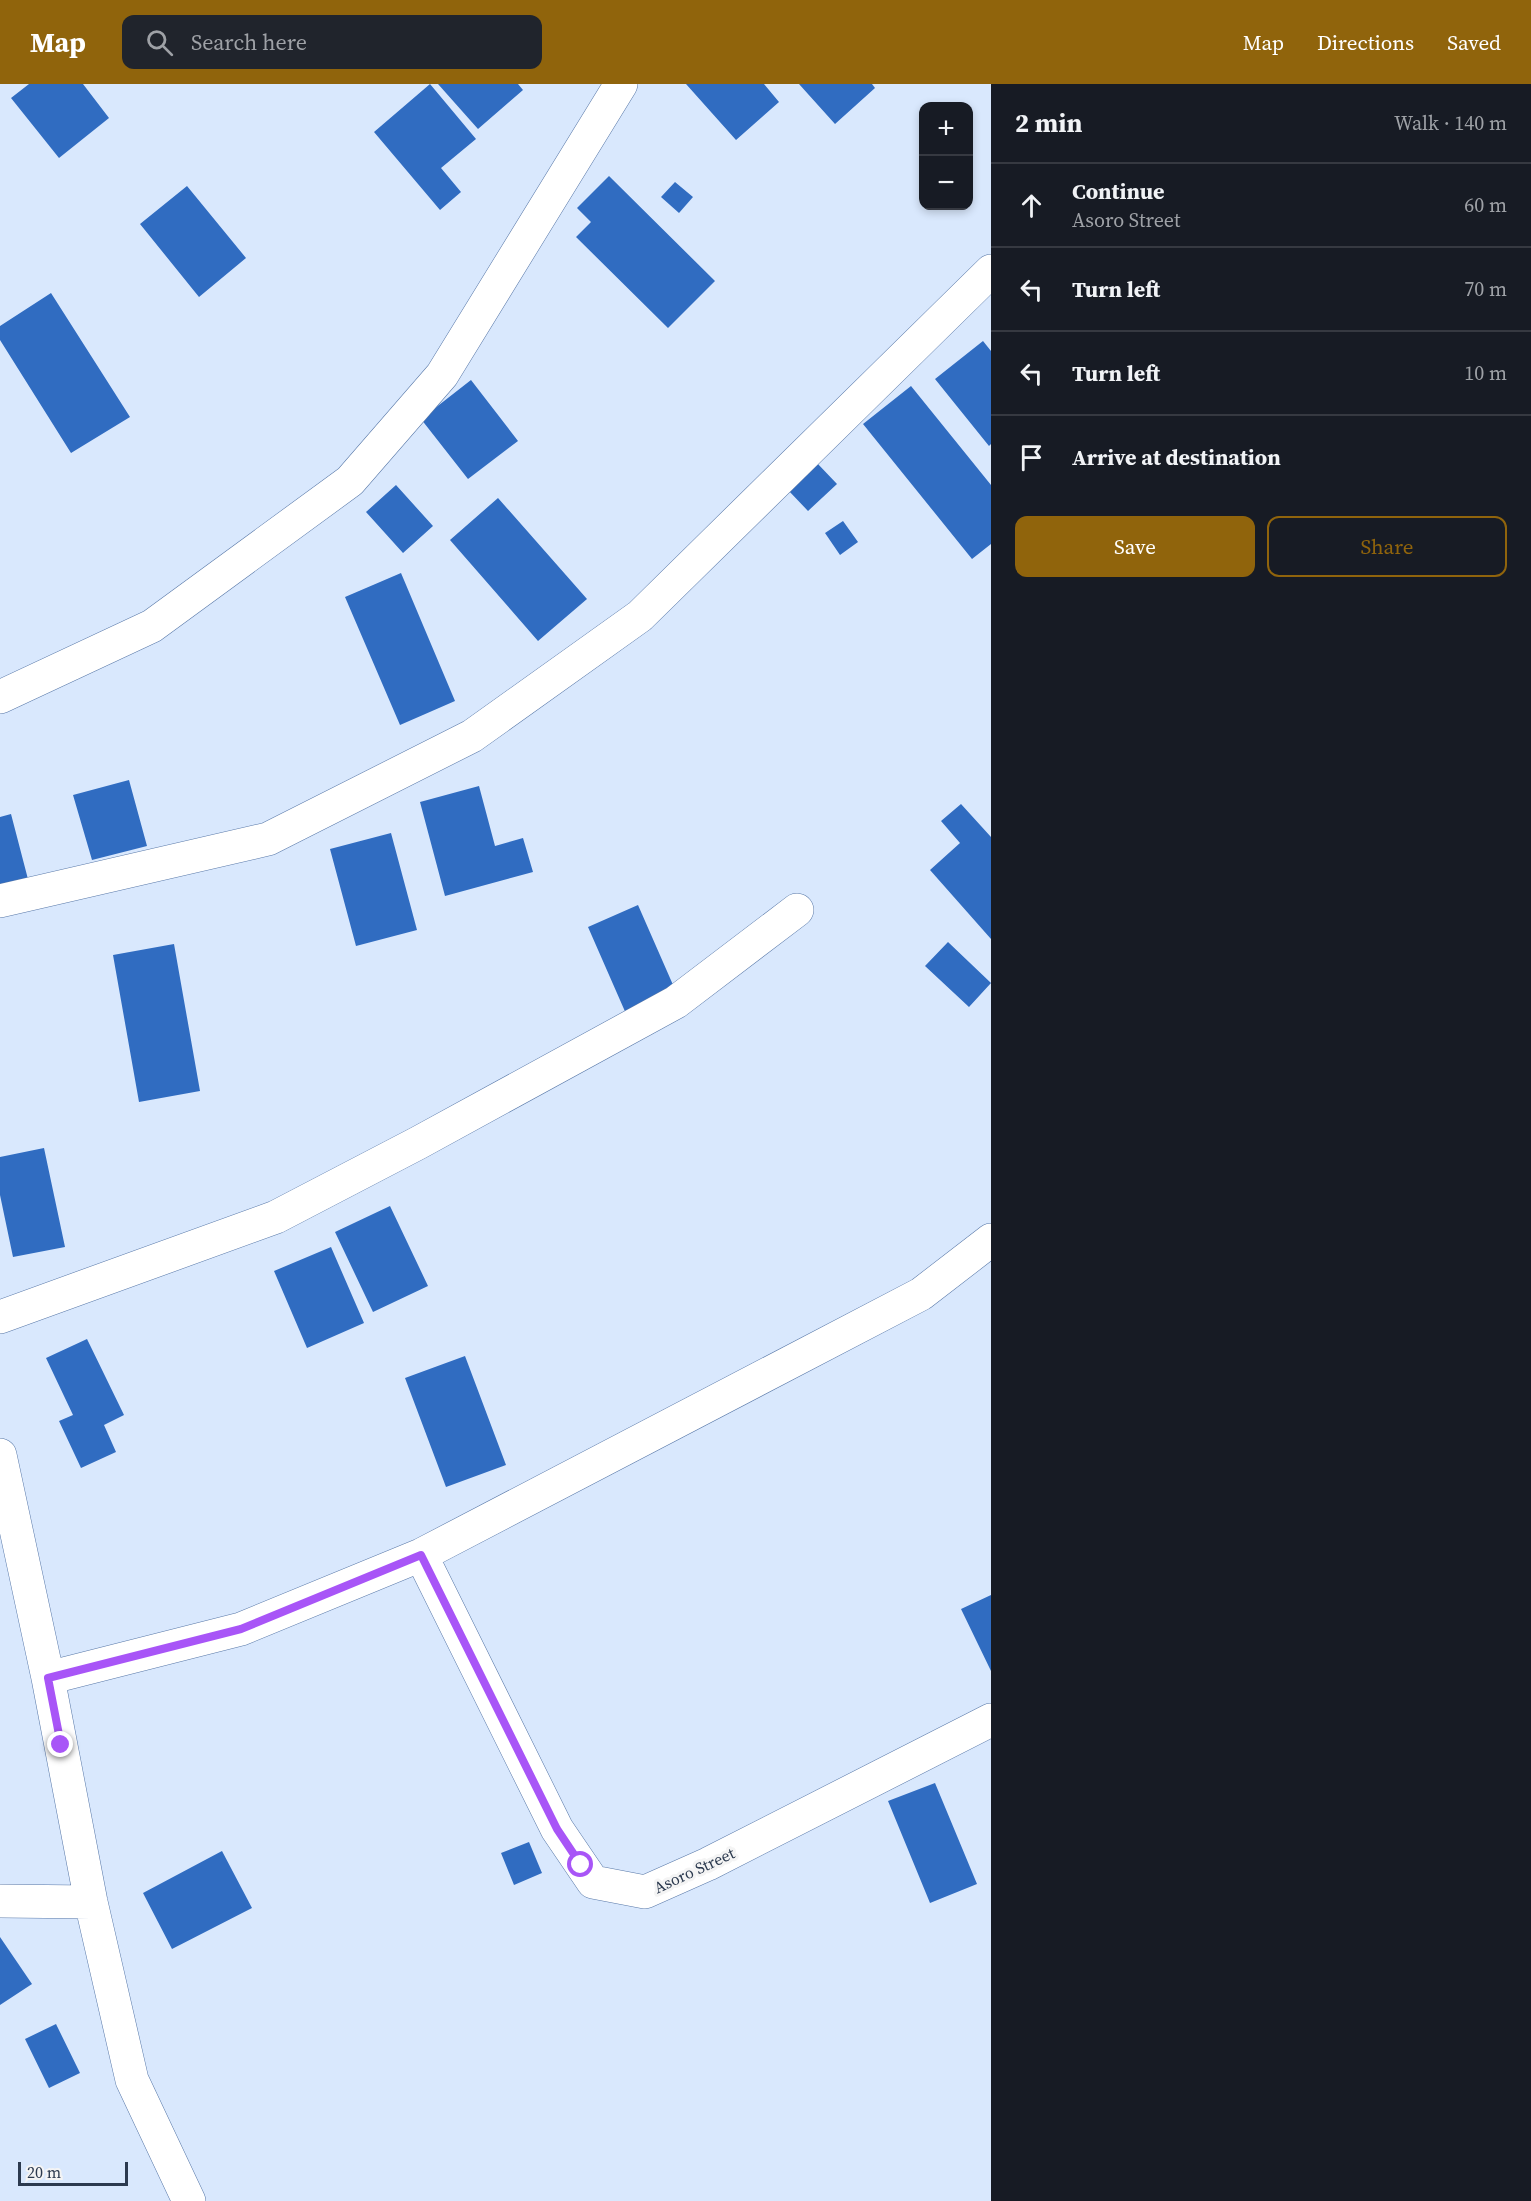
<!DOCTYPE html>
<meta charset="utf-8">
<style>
:root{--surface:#171b24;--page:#20242c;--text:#f1f3f6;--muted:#9ea1a6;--line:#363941;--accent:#90640c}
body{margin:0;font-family:"Source Serif 4",serif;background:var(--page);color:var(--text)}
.controls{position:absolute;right:18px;top:18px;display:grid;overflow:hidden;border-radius:12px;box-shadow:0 3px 9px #0003}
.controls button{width:54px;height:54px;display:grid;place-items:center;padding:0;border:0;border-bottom:2px solid var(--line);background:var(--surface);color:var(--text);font:30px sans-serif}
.scale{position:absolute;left:18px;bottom:15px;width:110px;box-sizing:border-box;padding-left:6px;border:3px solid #2c3a4f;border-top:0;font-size:16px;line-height:21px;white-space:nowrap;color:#2c3a4f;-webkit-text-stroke:4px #f4f4f4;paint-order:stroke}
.stop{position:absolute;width:18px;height:18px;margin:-14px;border:4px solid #a855f7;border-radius:50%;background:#fff}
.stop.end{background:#a855f7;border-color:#fff;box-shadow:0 2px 6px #0008}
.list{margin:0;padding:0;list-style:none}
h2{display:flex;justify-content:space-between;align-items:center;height:78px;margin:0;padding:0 24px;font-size:26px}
h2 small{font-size:20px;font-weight:400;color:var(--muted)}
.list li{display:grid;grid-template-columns:39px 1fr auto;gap:18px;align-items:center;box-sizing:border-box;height:84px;padding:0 24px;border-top:2px solid var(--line)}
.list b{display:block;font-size:22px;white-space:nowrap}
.list p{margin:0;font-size:20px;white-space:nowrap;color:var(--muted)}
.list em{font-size:20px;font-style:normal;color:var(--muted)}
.actions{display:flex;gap:12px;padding:18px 24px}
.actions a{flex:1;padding:14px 0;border:2px solid var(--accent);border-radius:12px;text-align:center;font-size:21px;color:var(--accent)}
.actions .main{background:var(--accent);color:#fff}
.icon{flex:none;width:33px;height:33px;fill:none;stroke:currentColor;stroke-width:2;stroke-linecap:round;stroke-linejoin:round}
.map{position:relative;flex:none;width:991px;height:2117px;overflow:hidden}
header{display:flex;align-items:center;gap:36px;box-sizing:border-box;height:84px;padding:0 30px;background:var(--accent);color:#fff}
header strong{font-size:28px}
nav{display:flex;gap:33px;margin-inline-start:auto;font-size:21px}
.search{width:420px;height:54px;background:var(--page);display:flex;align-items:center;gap:15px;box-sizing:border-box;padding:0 21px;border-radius:12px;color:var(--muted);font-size:22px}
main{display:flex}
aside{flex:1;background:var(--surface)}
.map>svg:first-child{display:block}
.building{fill:#306cc1}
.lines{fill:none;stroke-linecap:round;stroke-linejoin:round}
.minor-casing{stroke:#5878a8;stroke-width:34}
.minor{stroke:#fff;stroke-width:33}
.route{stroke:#a855f7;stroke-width:8}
.labels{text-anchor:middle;stroke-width:6;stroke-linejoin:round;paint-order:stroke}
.street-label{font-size:16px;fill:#2c3a4f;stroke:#f4f4f4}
</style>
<header>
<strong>Map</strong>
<div class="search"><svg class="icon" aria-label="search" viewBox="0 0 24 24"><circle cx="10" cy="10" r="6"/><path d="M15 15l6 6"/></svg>Search here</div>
<nav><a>Map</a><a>Directions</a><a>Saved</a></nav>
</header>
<main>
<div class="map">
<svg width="991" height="2117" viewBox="0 0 991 2117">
<rect width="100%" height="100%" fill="#d9e8fd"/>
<path class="building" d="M29 0H83L109 34 59 74 11 14Z
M430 0 476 55 441 84 461 108 440 126 374 48Z
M438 0H518L523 6 478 45Z
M686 0H764L779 18 736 56Z
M799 0H872L875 4 835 40Z
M609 92 715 197 668 244 576 153 591 138 577 124Z
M675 98 693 113 679 129 661 113Z
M187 102 246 174 199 213 140 140Z
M51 209 130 333 71 369 0 256V242Z
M983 257 991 267V360L989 362 935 295Z
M471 296 518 357 468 395 421 335Z
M911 302 991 401V460L972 475 863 340Z
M817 379 837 400 808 427 788 406Z
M396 401 433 442 403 469 366 428Z
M498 414 587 515 538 557 450 456Z
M843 437 858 458 840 471 825 449Z
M401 489 455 617 400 641 345 513Z
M129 696 147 762 92 776 73 711Z
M479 702 495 762 523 754 533 788 445 812 420 718Z
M961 720 991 753V855L930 786 960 759 941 737Z
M11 730 29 799 0 807V733Z
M391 749 417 846 356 862 330 765Z
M638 821 677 910 627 932 588 843Z
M948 858 991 899 969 923 925 882Z
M174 860 200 1007 139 1018 113 871Z
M44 1064 65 1163 13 1173 0 1111V1073Z
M390 1122 428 1202 373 1228 335 1148Z
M331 1163 364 1239 307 1264 274 1187Z
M87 1255 124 1331 104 1341 116 1368 81 1384 59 1337 73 1331 46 1274Z
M465 1272 506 1381 446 1403 405 1294Z
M991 1511V1587L961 1525Z
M935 1699 977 1800 930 1819 888 1717Z
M529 1758 542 1789 514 1801 501 1769Z
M222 1767 252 1824 172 1865 143 1809Z
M0 1853 32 1900 0 1921Z
M56 1940 80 1989 49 2004 25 1955Z"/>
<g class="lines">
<defs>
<path id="minor" d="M0 613 152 542 350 397 442 291 621 0
M0 817 268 755 472 652 640 532 991 187
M0 1233 276 1133 418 1059 676 918 797 826
M0 1371 48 1594 91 1818 132 1996 189 2117
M421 1471 557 1745 593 1798 645 1808 708 1780 991 1636
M48 1594 241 1545 421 1471 921 1210 991 1156
M0 1817 91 1818"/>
</defs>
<use href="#minor" class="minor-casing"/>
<use href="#minor" class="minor"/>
</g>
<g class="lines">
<path class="route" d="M61 1661 48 1594 241 1545 421 1471 557 1745 581 1781"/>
</g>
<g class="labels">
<g class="street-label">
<text transform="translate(694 1786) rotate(-25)" y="6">Asoro Street</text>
</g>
</g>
</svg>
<div class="controls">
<button>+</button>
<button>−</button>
</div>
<div class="scale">20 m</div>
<div class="stop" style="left:581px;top:1781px"></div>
<div class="stop end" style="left:61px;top:1661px"></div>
</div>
<aside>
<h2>2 min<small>Walk · 140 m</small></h2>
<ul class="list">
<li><svg class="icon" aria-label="ahead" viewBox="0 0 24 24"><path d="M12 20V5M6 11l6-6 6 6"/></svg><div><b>Continue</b><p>Asoro Street</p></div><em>60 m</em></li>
<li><svg class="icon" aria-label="left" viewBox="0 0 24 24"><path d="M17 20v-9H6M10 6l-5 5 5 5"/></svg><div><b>Turn left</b></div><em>70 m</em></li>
<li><svg class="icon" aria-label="left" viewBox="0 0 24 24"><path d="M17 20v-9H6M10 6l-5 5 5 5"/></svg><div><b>Turn left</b></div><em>10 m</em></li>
<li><svg class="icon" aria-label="arrive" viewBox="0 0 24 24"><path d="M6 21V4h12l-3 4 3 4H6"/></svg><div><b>Arrive at destination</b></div></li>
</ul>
<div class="actions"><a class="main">Save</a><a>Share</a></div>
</aside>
</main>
